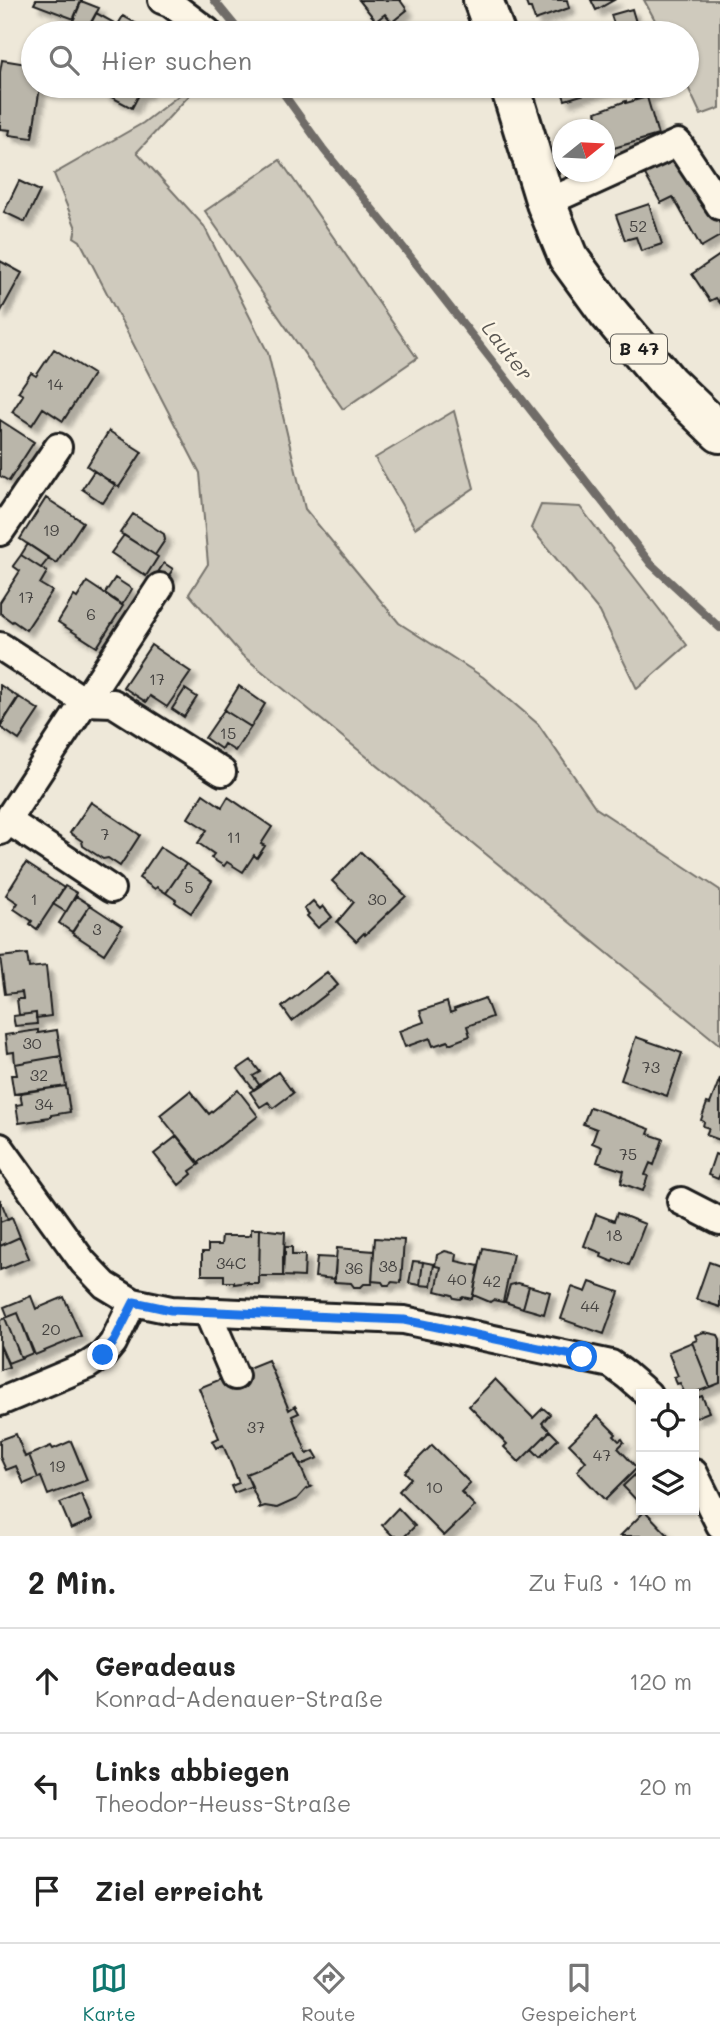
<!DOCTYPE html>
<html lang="de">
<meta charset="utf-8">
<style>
:root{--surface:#fff;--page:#f6f6f6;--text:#222;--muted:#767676;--line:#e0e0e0;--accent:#0f766e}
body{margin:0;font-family:Mali,sans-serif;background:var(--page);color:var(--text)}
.controls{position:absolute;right:21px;bottom:21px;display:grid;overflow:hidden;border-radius:0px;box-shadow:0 2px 5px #0004}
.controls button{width:63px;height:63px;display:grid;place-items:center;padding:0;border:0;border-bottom:2px solid var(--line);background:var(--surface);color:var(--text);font:35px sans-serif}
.compass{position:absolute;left:552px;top:119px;width:63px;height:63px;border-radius:50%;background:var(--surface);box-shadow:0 2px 5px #0004;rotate:72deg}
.stop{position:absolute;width:21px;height:21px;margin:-16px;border:5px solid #1a73e8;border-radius:50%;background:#fff}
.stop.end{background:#1a73e8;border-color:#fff;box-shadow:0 2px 7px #0008}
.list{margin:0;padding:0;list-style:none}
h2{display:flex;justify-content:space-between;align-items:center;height:91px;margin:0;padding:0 28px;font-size:30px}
h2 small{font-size:23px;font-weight:400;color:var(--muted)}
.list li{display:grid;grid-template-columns:46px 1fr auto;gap:21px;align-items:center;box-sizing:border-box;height:105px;padding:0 28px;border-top:2px solid var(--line)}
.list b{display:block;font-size:26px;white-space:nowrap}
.list p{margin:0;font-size:23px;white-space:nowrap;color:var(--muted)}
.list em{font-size:23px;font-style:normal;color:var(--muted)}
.icon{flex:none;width:38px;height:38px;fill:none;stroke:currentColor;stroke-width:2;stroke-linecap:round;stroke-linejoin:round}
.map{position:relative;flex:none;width:720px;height:1536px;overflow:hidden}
.search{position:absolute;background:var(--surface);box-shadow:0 2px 5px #0004;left:21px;right:21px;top:21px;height:77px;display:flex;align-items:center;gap:18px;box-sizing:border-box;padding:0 24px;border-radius:38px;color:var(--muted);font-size:26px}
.sheet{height:406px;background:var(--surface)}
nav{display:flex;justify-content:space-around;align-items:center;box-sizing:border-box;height:98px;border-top:2px solid var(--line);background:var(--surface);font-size:19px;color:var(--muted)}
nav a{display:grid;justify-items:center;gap:4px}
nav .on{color:var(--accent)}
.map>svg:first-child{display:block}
.green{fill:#cfcabd;stroke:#76736c;stroke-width:2}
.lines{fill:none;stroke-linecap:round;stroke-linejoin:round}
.stream{stroke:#6f6c67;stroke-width:8}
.building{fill:#bab6aa;stroke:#1c1c1c;stroke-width:2;filter:url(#shadow)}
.minor-casing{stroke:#1c1c1c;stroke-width:32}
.primary-casing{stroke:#1c1c1c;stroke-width:44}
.minor{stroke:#fcf5e5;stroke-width:26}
.primary{stroke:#fcf5e5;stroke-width:38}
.route{stroke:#1a73e8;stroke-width:9}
.labels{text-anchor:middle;stroke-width:5;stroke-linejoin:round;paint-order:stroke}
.number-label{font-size:16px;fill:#444240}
.shield{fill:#fcf5e5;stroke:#5f5d58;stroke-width:2}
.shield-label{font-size:18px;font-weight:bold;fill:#1c1c1c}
.water-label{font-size:21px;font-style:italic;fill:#5b5854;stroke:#fcf5e5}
</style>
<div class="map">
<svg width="720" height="1536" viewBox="0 0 720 1536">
<defs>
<filter id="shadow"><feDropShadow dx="6" dy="6" stdDeviation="2" flood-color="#0004"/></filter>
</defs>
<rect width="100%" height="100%" fill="#eee8d9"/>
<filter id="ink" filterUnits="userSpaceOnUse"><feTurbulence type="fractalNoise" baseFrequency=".0143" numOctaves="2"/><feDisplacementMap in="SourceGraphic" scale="14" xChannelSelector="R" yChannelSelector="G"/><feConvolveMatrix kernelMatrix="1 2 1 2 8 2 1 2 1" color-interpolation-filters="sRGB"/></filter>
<g filter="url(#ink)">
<path class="green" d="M644 0H720V108L701 115 687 85V33H662Z
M191 86H198L137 152 204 226 268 353 305 509 399 623 483 677 538 724 596 808 720 890V1045L242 655 189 594 208 564 200 473 80 241 74 237 76 228 54 174 143 123Z
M280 160 417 358 343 409 205 211Z
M454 411 474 488 415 528 375 458Z
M541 505 580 507 687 645 637 689 600 612 531 528Z"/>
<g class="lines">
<path class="stream" d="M214 0 241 33
M278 86 324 150 392 233 651 564 720 628"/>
</g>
<path class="building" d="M36 0H82L74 19 34 4Z
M359 0H400L407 10 392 22 385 14 376 21Z
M525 0H567L569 8 535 20 531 8H528Z
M591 0H614L596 10Z
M81 1 99 8 86 33 70 27Z
M632 9 639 33H617L611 15Z
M96 13 118 25 113 33H85Z
M123 16 144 28 141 33H113Z
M2 60 33 65V86H51L50 89 40 87 32 138 9 135 10 130 0 129V72Z
M108 86H148L145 93 141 91 132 108 104 93Z
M560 86H608V87L565 100Z
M632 86H655L657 93 636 99Z
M647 97 658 135 607 150 604 142V130H601L596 112 626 101V103Z
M679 151 720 224V236L701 247 673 197 661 203 643 171Z
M19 181 40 191 25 222 4 212Z
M649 204 662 244 641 251 636 237 625 240 616 215Z
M720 255V303L716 298 710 301 692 274Z
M0 261 22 273 0 313Z
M54 349 93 374 63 421 43 408 32 425 12 412 23 395 18 392 31 373 36 376Z
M0 420 34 442 9 481 0 476Z
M109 431 142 452 119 487 87 466Z
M94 471 115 485 103 503 82 489Z
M46 498 83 522 56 563 20 539Z
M133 514 164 534 165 540 155 555 120 533Z
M124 535 158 557 146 576 111 553Z
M28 544 49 558 41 568 21 555Z
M21 555 47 572 40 584 52 591 26 630 13 621 12 622 0 613V602L20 571 13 566Z
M164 563 173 569 164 583 155 577Z
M115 578 132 589 122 605 105 593Z
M87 582 123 606 97 647 58 622 74 596 77 598Z
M151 645 191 672 167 707 150 696 146 702 123 687Z
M0 685 18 697 0 725Z
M239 686 265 704 251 727 224 710Z
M185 689 197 697 184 717 172 709Z
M19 697 39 710 19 740 0 727Z
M224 710 251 727 235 751 224 744 221 749 205 738Z
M203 794 222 807 228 797 272 827 261 844 265 846 257 858 254 855 243 872 227 862 224 866 211 858 214 854 198 843 207 830 188 818Z
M91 802 140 835 120 866 108 858 103 859 83 846 82 841 70 833Z
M160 847 186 864 166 893 157 887 155 889 139 878Z
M361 852 406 896 365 935 364 933 356 941 337 922 354 902 332 881Z
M26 863 64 888 37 929 30 924 32 921 14 909 18 903 6 895Z
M186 864 212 881 191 913 175 902 176 900 166 893Z
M65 886 77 893 66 912 53 904Z
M76 896 90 905 72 932 59 923Z
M313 901 320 909 323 906 332 917 318 928 307 916 309 914 304 909Z
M90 905 122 926 104 954 72 933Z
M27 954 29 968 46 966 51 1016 36 1018V1013L19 1015 17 999H23L22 992 5 994 0 957Z
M327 972 338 985 292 1021 282 1007Z
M485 998 492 1017 467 1026 470 1036 449 1044 448 1041 433 1046 430 1038 405 1047 399 1031 424 1022 420 1011 447 1002 450 1013 455 1011 454 1009Z
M36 1013 37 1024 15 1026 13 1016Z
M38 1030V1033L57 1030 61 1056 15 1064 14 1052 7 1053 5 1035Z
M636 1037 682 1053 667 1096 621 1080Z
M61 1056 66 1086 14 1094 11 1075H17L15 1064Z
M251 1060 260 1072 253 1076 260 1086 254 1090 238 1069Z
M278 1072 293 1093 273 1108 268 1102 260 1107 250 1092Z
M720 1078V1140L706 1135 709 1128 703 1126 704 1122 701 1120 707 1103 710 1104Z
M66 1086 70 1112 51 1115V1117L43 1118 44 1119 19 1123 16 1105 22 1104 20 1092Z
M238 1090 258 1116 198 1163 160 1115 190 1091 209 1114Z
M590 1107 650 1129 648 1134 663 1139 654 1165 650 1163 645 1175 648 1176 643 1191 621 1183 624 1171 597 1162 602 1147 592 1143 597 1129 583 1124Z
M177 1136 200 1164 190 1171 192 1174 179 1185 154 1154Z
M715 1154 720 1156V1174L718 1179 708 1175Z
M0 1199 8 1219 0 1222Z
M617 1213 645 1224 629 1265 614 1259 613 1262 601 1257 602 1253 584 1246 596 1214 614 1221Z
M12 1217 20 1237 0 1246V1222Z
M251 1229H260L259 1284H248V1282L234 1284V1282H224V1275H202V1252H208V1245H221L222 1236H248L251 1235Z
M260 1229 285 1232 283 1276H259Z
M20 1237 29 1258 0 1270V1246Z
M375 1238 404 1240 401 1283 392 1282 389 1285H384L382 1282 372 1281Z
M285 1247H292V1255H305L304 1277 283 1276V1257L285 1255Z
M337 1248 374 1251 372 1284H364L361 1287H354L351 1283 334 1282Z
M483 1248 513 1254 503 1302 493 1300 490 1302 473 1295Z
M445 1251 457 1254 456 1261 479 1266 472 1299 463 1297 460 1299 454 1298 452 1295 436 1291 441 1267 435 1266 437 1255Z
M317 1257 336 1258 335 1279 315 1277Z
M413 1261 423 1262 420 1285 409 1283Z
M423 1262 434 1264 431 1286 420 1285Z
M709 1262 720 1266V1307L696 1299Z
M590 1282 619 1292 604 1334 561 1319 572 1287 586 1292Z
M518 1283 529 1286 523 1308 505 1302 510 1285Z
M529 1286 550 1292 544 1314 523 1308Z
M31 1296 36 1309 64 1297 81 1336 35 1355 18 1313 8 1317 4 1307Z
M18 1313 33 1353 21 1358 5 1318Z
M5 1318 21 1358 8 1363 0 1345V1320Z
M704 1332 718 1335 720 1339V1383L710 1387 692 1342 697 1340 695 1335Z
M692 1342 710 1387 691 1394H685L680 1383 677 1384 674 1377 678 1376 668 1352Z
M0 1345 9 1367 0 1370Z
M268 1360 289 1410 295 1406 299 1413 292 1416 307 1454 314 1451 318 1458 301 1465 295 1454 246 1474 252 1486 234 1493 231 1486 239 1483 223 1445 216 1448 212 1441 219 1438 199 1388Z
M495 1379 533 1418 543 1408 550 1414 542 1423 550 1431 519 1462 504 1447 507 1444 469 1406Z
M702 1396 709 1412 694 1418V1399Z
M598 1416 616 1434 614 1436 619 1441 622 1439 624 1442 618 1448 637 1468 605 1500 577 1471 586 1461 569 1444Z
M550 1431 558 1439 540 1457 532 1449Z
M16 1434 25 1457 29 1455 38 1478 24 1484 16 1466 6 1470 0 1457V1440Z
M71 1441 87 1480 48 1495 41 1477 38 1478 29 1455 51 1446 53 1449Z
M432 1445 470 1483 461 1492 475 1506 444 1536 399 1491 411 1478 405 1472Z
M295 1454 309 1486 311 1487 306 1489 297 1499 277 1508 265 1506 259 1508 260 1506 246 1474Z
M641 1469V1500L639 1503 623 1486Z
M81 1494 92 1520 71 1529 60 1503Z
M398 1508 415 1526 405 1536H393L382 1525Z
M645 1511 669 1536H620Z"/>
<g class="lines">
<defs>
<path id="minor" d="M162 0 170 3 207 31
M546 203 678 143 720 206
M0 532 58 447
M0 646 86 702
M86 702 113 703 222 772
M7 820 111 889
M0 831 160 587
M0 1147 83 1262 105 1285 133 1302 171 1310 404 1320 611 1364 626 1375 648 1394
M681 1201 720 1221
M207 1311 235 1376
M0 1402 88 1365 103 1355 113 1343 133 1302
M694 1473 720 1525"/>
<path id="primary" d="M483 0 495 33
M510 86 546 203 568 257 608 312 668 383 720 433"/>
</defs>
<use href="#minor" class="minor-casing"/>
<use href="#primary" class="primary-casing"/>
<use href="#minor" class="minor"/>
<use href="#primary" class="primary"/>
</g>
</g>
<g class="lines" filter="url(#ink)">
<path class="route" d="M103 1355 113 1343 134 1302 171 1310 404 1320 582 1357"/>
</g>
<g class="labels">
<g class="number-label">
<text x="638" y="232">52</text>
<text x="55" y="390">14</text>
<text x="51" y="536">19</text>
<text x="26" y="603">17</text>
<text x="91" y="620">6</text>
<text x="157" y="685">17</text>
<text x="228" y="739">15</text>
<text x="105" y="840">7</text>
<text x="234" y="843">11</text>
<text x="189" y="893">5</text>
<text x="34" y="905">1</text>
<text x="377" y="905">30</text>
<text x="97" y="935">3</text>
<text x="32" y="1049">30</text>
<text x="651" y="1073">73</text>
<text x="39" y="1081">32</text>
<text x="44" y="1110">34</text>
<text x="628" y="1160">75</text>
<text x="614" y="1241">18</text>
<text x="231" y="1269">34C</text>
<text x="388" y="1272">38</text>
<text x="354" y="1274">36</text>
<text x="457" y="1285">40</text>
<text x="492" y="1287">42</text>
<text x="590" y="1312">44</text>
<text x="51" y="1335">20</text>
<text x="256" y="1433">37</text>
<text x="602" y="1461">47</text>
<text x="57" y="1472">19</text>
<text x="434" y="1493">10</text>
</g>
<rect class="shield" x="611" y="334.5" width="56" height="29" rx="5"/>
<g class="shield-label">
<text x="639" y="355">B 47</text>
</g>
<g class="water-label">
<text transform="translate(507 351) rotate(52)" y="7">Lauter</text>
</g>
</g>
</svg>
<div class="controls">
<button><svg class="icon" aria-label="locate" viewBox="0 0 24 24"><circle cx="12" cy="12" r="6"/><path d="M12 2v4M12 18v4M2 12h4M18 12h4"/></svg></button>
<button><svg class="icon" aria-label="layers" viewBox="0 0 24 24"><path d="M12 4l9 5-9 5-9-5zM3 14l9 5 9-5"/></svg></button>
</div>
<svg class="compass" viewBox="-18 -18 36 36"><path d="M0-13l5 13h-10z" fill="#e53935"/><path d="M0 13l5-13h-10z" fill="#767676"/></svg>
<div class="stop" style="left:582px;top:1357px"></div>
<div class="stop end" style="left:103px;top:1355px"></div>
<div class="search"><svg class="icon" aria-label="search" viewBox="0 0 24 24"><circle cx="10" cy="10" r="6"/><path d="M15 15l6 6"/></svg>Hier suchen</div>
</div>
<section class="sheet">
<h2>2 Min.<small>Zu Fuß · 140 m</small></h2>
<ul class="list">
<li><svg class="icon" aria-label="ahead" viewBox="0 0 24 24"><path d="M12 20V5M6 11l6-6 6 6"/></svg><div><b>Geradeaus</b><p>Konrad-Adenauer-Straße</p></div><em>120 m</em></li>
<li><svg class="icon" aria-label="left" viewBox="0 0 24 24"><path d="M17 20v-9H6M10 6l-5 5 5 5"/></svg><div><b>Links abbiegen</b><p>Theodor-Heuss-Straße</p></div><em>20 m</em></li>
<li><svg class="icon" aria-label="arrive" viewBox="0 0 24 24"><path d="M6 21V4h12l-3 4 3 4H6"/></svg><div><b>Ziel erreicht</b></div></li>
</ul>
</section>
<nav>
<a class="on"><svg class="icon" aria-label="map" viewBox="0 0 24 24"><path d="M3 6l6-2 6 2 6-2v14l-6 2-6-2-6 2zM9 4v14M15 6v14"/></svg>Karte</a>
<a><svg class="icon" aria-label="directions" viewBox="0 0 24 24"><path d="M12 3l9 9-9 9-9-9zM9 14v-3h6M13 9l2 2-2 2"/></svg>Route</a>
<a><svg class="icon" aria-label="saved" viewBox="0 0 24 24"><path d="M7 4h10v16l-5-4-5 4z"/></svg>Gespeichert</a>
</nav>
